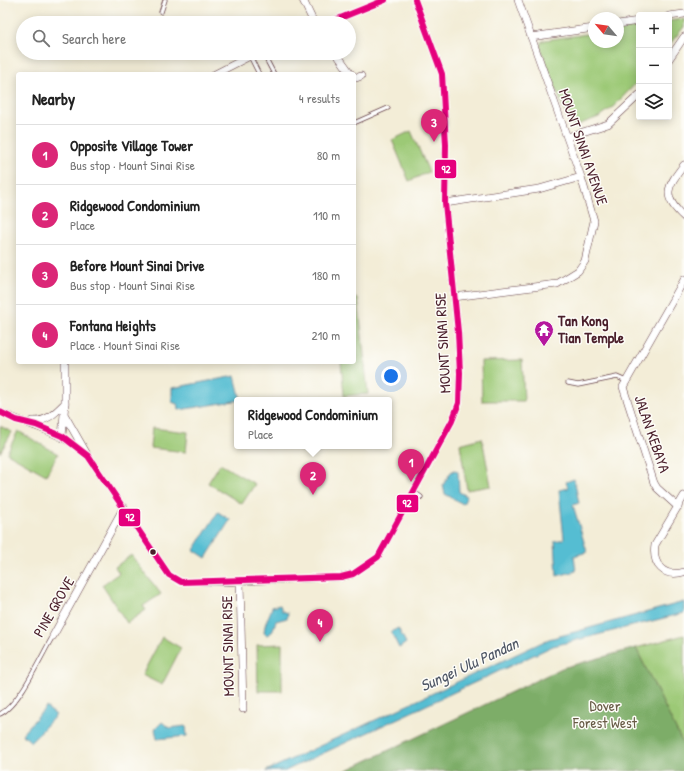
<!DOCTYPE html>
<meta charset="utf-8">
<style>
:root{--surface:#fff;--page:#f6f6f6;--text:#222;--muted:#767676;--line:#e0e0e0;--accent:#db2777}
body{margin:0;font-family:"Patrick Hand",sans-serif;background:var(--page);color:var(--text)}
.controls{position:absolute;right:12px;top:12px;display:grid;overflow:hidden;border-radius:4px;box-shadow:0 2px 10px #0003}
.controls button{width:36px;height:36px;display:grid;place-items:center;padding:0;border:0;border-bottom:1px solid var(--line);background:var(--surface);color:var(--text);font:20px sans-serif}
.compass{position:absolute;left:588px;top:12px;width:36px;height:36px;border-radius:50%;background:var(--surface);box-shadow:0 2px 10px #0003;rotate:299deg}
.you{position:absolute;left:391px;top:376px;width:14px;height:14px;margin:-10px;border:3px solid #fff;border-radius:50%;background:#1a73e8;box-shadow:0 0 0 6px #1a73e833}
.badge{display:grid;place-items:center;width:26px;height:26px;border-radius:50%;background:var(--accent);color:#fff;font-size:13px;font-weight:700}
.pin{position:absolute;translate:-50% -33px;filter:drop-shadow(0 1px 2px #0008)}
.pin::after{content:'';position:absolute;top:21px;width:14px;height:12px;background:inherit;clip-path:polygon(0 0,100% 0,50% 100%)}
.popup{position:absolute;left:234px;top:397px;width:158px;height:52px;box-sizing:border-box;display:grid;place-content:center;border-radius:4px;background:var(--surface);filter:drop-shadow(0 1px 3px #0005);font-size:13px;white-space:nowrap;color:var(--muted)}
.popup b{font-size:15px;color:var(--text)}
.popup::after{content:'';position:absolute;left:50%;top:100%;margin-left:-8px;border:8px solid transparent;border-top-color:var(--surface)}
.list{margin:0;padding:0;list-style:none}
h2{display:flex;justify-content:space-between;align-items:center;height:52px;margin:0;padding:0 16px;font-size:17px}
h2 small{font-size:13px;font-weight:400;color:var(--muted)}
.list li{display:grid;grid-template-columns:26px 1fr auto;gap:12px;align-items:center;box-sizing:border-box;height:60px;padding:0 16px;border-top:1px solid var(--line)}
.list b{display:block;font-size:15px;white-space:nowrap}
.list p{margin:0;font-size:13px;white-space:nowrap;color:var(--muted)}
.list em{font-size:13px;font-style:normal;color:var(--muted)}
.icon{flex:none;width:22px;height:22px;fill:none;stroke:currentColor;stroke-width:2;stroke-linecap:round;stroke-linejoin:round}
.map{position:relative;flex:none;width:684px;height:771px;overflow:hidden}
.search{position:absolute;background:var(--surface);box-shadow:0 2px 10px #0003;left:16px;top:16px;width:340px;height:44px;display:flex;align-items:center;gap:10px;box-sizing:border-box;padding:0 14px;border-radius:22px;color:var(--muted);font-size:15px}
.panel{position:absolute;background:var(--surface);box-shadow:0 2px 10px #0003;left:16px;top:72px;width:340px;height:292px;border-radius:4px}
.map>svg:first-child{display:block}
.green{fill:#9cc976;stroke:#737450}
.forest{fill:#7dad67;stroke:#646649}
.water{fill:#55bdd2;stroke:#506e7e}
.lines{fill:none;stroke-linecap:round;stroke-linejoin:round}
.lane-casing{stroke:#633e45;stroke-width:5}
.street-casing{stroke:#633e45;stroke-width:8}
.lane{stroke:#fff;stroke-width:3.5}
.street{stroke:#fff;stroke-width:7}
.bus-1-casing{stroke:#fdfcf7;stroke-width:9}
.bus-1{stroke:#e5007d;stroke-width:6}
.bus-dot{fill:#4a1f2b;stroke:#fdfcf7;stroke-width:1.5}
.labels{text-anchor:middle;stroke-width:3;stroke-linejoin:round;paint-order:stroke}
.street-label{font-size:15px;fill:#4a1f2b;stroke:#fdfcf7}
.poi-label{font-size:15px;font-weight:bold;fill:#4a1f2b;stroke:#fdfcf7;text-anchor:start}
.park-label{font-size:15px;fill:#675a45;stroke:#fdfcf7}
.water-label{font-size:16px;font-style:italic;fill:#4e5665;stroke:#fdfcf7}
.line-badge{stroke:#fdfcf7;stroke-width:1.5}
.badge-label{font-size:11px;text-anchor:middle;font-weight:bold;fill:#fff}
</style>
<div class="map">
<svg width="684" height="771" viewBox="0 0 684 771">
<rect width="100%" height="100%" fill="#fdfcf7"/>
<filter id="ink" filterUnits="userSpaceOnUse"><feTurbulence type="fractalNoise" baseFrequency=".025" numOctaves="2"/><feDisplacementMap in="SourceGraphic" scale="8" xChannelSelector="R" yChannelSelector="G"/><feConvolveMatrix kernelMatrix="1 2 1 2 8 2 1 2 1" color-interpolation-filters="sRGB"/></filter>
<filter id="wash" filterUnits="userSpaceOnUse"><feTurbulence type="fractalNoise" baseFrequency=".012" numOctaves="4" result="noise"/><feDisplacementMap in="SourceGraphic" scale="16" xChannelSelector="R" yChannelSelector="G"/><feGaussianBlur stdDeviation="0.9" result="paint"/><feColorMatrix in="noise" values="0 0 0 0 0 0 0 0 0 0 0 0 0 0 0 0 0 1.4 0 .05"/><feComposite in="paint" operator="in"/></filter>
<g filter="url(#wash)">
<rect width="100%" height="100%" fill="#f3edd7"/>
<path class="green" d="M684 19V27L669 45V21Z
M639 26V80L612 108 599 117 575 126 569 123 540 47 541 42 545 40 594 33V42H618V29Z
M411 131 429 172 409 181 392 140Z
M354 298H358L368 394 344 396 341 362H354Z
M522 360 524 401H482L481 361Z
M0 426 12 432 0 453Z
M152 428 188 432 186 452 150 448Z
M18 431 58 454 46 475 7 453Z
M482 438 491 486 467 490 460 444Z
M220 464 255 484 242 504 208 483Z
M131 555 161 594 143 606 146 610 127 623 102 585 119 573 115 567Z
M684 635V746L636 648Z
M162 637 181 648 162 685 142 675Z
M282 644V691H258L257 645Z"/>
<path class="forest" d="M636 648 684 746V771H345L562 668Z"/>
<path class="water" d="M235 376 241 400 179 410 177 404 172 402V388Z
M455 470 458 472 459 492 467 496 463 504 445 494 443 485 451 472Z
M574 479 579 503 573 505 587 552 574 556 576 571 557 576 555 541 564 539 559 490 568 488 566 482Z
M218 512 230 520 206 558 194 550Z
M684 602V613L553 646 285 771H266L549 639Z
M280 605 282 611 288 613 287 618 276 621 272 632 267 635 264 633C265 620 269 618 272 607Z
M398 628 406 643 399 648 391 632Z
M46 707 56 715 31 742 22 734Z
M162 722 169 728 186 726 187 736 157 739 155 729Z"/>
</g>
<g filter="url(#ink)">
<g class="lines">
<defs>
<path id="lane" d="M161 12 165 0
M263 53 274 74
M250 56 259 74
M354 123 388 108
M568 383 578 385 617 377 626 381
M414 492 421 497
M0 714C20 704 41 656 53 636"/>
<path id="street" d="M303 0 314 23
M669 16 684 14
M328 23 385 0
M618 24 639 21
M531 37 594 28
M336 53 351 74
M669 59 684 37
M215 74 256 53
M354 76 356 78 361 76
M567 137 608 124 639 95
M684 165C667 187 661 196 684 217
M445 203 539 189 581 177
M454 297 557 284 578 271 585 261 594 221 581 177 518 0
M0 412C29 426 59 430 83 452
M64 414 88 456 169 575 181 582H222L341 577 353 574 378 557 452 421 459 403 460 373 458 332 445 203 446 145 442 74 415 0
M32 421C47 422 55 413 65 403
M62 436 65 403V362
M684 496 655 545C652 565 664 578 684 572
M678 507 657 488 654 483 623 387 684 280
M240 582 243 709
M53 636 124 507"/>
</defs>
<use href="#lane" class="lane-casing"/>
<use href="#street" class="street-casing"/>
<use href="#lane" class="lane"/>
<use href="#street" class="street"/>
<defs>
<path id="bus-1" d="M328 23 385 0
M0 412 16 420 36 425 62 436 88 456 169 575 181 582 341 577 353 574 378 557 452 421 459 403 460 373 458 332 445 203 446 145 442 74 415 0"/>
</defs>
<use href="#bus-1" class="bus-1-casing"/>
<use href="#bus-1" class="bus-1"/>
</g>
</g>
<defs>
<symbol id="temple-pin" viewBox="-11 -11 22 30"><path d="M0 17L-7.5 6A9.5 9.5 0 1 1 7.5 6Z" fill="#b5179e" stroke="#fdfcf7"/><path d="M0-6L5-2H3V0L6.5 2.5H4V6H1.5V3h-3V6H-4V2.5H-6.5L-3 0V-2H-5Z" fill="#fff"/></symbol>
</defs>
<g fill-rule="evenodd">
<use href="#temple-pin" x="533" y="319" width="22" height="30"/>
</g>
<circle class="bus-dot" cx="153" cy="552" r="3.5"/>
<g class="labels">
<g class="street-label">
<text transform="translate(583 147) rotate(71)" y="5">MOUNT SINAI AVENUE</text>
<text transform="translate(443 343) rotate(-93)" y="5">MOUNT SINAI RISE</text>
<text transform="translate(652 434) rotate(71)" y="5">JALAN KEBAYA</text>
<text transform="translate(54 607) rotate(-60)" y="5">PINE GROVE</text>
<text transform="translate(228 646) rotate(-91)" y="5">MOUNT SINAI RISE</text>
</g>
<g class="poi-label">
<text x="558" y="326">Tan Kong<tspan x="558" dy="17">Tian Temple</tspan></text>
</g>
<g class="park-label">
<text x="605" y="711">Dover<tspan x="605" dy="17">Forest West</tspan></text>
</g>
<g class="water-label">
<text transform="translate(469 664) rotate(-25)" y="6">Sungei Ulu Pandan</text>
</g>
</g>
<g class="line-badge">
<rect x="434" y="159" width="23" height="20" rx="4" fill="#e5007d"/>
<rect x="396" y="494" width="23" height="19" rx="4" fill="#e5007d"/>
<rect x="118" y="508" width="23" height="19" rx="4" fill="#e5007d"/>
</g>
<g class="badge-label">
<text x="446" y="173">92</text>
<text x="407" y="507">92</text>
<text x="130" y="521">92</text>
</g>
</svg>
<div class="controls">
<button>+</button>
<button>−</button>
<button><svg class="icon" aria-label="layers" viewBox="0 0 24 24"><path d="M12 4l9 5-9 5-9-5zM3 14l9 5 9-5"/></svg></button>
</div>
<svg class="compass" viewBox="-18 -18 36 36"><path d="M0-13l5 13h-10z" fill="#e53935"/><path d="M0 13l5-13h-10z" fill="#767676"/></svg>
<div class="you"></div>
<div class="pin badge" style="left:411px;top:482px">1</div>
<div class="pin badge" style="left:313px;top:495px">2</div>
<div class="popup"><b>Ridgewood Condominium</b>Place</div>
<div class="pin badge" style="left:434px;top:142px">3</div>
<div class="pin badge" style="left:320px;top:642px">4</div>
<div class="search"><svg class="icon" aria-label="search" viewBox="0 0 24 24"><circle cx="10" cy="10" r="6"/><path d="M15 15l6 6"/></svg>Search here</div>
<section class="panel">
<h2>Nearby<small>4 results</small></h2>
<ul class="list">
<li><span class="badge">1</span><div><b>Opposite Village Tower</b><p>Bus stop · Mount Sinai Rise</p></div><em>80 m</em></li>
<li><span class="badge">2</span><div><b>Ridgewood Condominium</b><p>Place</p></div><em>110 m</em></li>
<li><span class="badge">3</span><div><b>Before Mount Sinai Drive</b><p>Bus stop · Mount Sinai Rise</p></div><em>180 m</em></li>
<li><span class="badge">4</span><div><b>Fontana Heights</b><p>Place · Mount Sinai Rise</p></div><em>210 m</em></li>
</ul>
</section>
</div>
